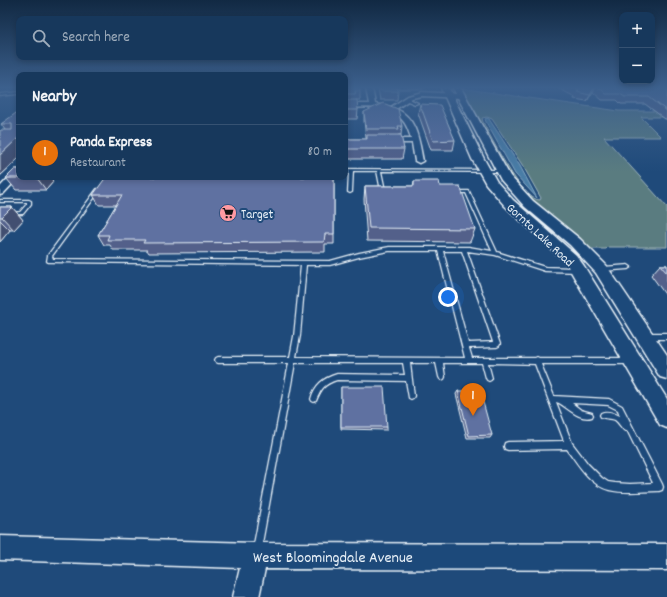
<!DOCTYPE html>
<meta charset="utf-8">
<style>
:root{--surface:#17385c;--page:#203f62;--text:#f1f3f6;--muted:#9eacbb;--line:#365272;--accent:#90b9f0}
body{margin:0;font-family:Dekko,sans-serif;background:var(--page);color:var(--text)}
.controls{position:absolute;right:12px;top:12px;display:grid;overflow:hidden;border-radius:8px;box-shadow:0 2px 6px #0003}
.controls button{width:36px;height:36px;display:grid;place-items:center;padding:0;border:0;border-bottom:1px solid var(--line);background:var(--surface);color:var(--text);font:20px sans-serif}
.you{position:absolute;left:448px;top:297px;width:14px;height:14px;margin:-10px;border:3px solid #fff;border-radius:50%;background:#1a73e8;box-shadow:0 0 0 6px #1a73e833}
.badge{display:grid;place-items:center;width:26px;height:26px;border-radius:50%;background:var(--accent);color:#fff;font-size:13px;font-weight:700}
.pin{position:absolute;translate:-50% -33px;filter:drop-shadow(0 1px 2px #0008)}
.pin::after{content:'';position:absolute;top:21px;width:14px;height:12px;background:inherit;clip-path:polygon(0 0,100% 0,50% 100%)}
.list{margin:0;padding:0;list-style:none}
h2{display:flex;justify-content:space-between;align-items:center;height:52px;margin:0;padding:0 16px;font-size:17px}
h2 small{font-size:13px;font-weight:400;color:var(--muted)}
.list li{display:grid;grid-template-columns:26px 1fr auto;gap:12px;align-items:center;box-sizing:border-box;height:56px;padding:0 16px;border-top:1px solid var(--line)}
.list b{display:block;font-size:15px;white-space:nowrap}
.list p{margin:0;font-size:13px;white-space:nowrap;color:var(--muted)}
.list em{font-size:13px;font-style:normal;color:var(--muted)}
.icon{flex:none;width:22px;height:22px;fill:none;stroke:currentColor;stroke-width:2;stroke-linecap:round;stroke-linejoin:round}
.map{position:relative;flex:none;width:667px;height:597px;overflow:hidden}
.search{position:absolute;background:var(--surface);box-shadow:0 2px 6px #0003;left:16px;top:16px;width:332px;height:44px;display:flex;align-items:center;gap:10px;box-sizing:border-box;padding:0 14px;border-radius:8px;color:var(--muted);font-size:15px}
.panel{position:absolute;background:var(--surface);box-shadow:0 2px 6px #0003;left:16px;top:72px;width:332px;height:108px;border-radius:8px}
.map>svg:first-child{display:block}
.green{fill:#5a7b80;stroke:#a1b6bc;fill-rule:evenodd}
.water{fill:#497da6;stroke:#89abc7}
.lines{fill:none;stroke-linecap:round;stroke-linejoin:round}
.lane-casing{stroke:#e8f1f8;stroke-width:2.5}
.street-casing{stroke:#e8f1f8;stroke-width:3}
.secondary-casing{stroke:#e8f1f8;stroke-width:3}
.lane{fill:#1f4a7a;fill-rule:evenodd}
.street{fill:#1f4a7a;fill-rule:evenodd}
.secondary{fill:#1f4a7a;fill-rule:evenodd}
.wall{fill:#52618a;stroke:#e8f1f8}
.shaded-wall{fill:#424f71;stroke:#e8f1f8}
.building{fill:#5f71a1;stroke:#e8f1f8}
.labels{text-anchor:middle;stroke-width:4;stroke-linejoin:round;paint-order:stroke}
.poi-label{font-size:13px;fill:#e8f1f8;stroke:#1f4a7a;text-anchor:start}
.street-label{font-size:13px;fill:#e8f1f8;stroke:#1f4a7a}
.near-street-label{font-size:16px;fill:#e8f1f8;stroke:#1f4a7a}
</style>
<div class="map">
<svg width="667" height="597" viewBox="0 0 667 597">
<rect width="100%" height="100%" fill="#1f4a7a"/>
<filter id="ink" filterUnits="userSpaceOnUse"><feTurbulence type="fractalNoise" baseFrequency=".025" numOctaves="2"/><feDisplacementMap in="SourceGraphic" scale="8" xChannelSelector="R" yChannelSelector="G"/><feConvolveMatrix kernelMatrix="1 2 1 2 8 2 1 2 1" color-interpolation-filters="sRGB"/></filter>
<g filter="url(#ink)">
<path class="green" d="M460 88 619 111H667V117H641L661 137H604L667 207V247H608L606 249H588L514 185ZM487 117 492 119 523 166 541 198 540 200C522 201 491 137 483 122L482 118Z"/>
<path class="water" d="M487 118 489 119 520 166 537 198 515 174 486 122 485 119Z"/>
<g class="lines">
<defs>
<path id="lane" d="M19 92V94H18L0 96V94Z
M405 98H407L418 103 415 104 405 100Z
M345 169 500 170 502 171 500 172 381 171 385 190 387 191 385 192 381 191 377 171H353L352 192 350 193 348 192 349 171H345Z
M97 189H98L100 190 52 256 53 259 330 261 359 253 389 247H469L492 251 466 193H455L453 192 455 191H469L497 252 545 267 576 268 579 270 576 272 545 271 495 255 467 251 500 344 499 346 497 347 469 348 472 358H535L537 357 539 358H629L631 359 632 361 631 363 629 364H541L554 396 609 399 622 406 662 484 663 487 662 490 659 491C643 491 625 494 609 490 590 485 578 464 567 449L508 450 505 449 504 446 505 443 508 442 564 441 535 364 488 363 492 378 491 380 489 381 487 380 486 378 482 363H443L445 377 444 379 442 380 440 379 439 377 436 363H410L414 396 413 398 411 399 409 398 406 381 337 380C324 384 321 389 316 401L314 402 312 401 311 399C315 385 323 378 337 374L405 375 403 363H295L261 549 260 552 257 553 254 552 253 549 289 363H218L216 362 215 360 216 358 218 357H290L294 336 301 265 48 262 47 261 48 255ZM389 251H438L465 358 296 357 300 336 306 265H330L359 257ZM443 251H462L493 342 468 343ZM556 402 559 403C569 409 580 421 592 417L593 415 592 413 581 410 572 403 608 405 618 410 620 416C614 413 607 410 601 413L600 415 601 417C605 419 611 418 615 420 619 423 621 428 625 431L627 430 653 483 630 484 615 483 608 482 602 478 588 464 572 443Z
M0 200H29L31 201V204L23 214 0 215V213L20 212 27 204V202H0Z
M628 265 631 267 628 269 603 271 600 269 603 267Z
M647 333H667V339H647L645 338 644 336 645 334Z"/>
<path id="street" d="M366 88H372L375 104 391 107 408 96 422 92 460 94 463 96 460 98 422 96 412 98 396 109C417 118 419 141 423 161L419 163 415 161 412 143H387L383 141 387 139H411C403 103 374 107 345 108V104H369Z
M16 170H19V177L3 194 0 195V187Z"/>
<path id="secondary" d="M441 88H449L484 159 497 182 513 200 576 255 584 266 667 399V428L660 425 566 263 505 206 486 184 472 159Z
M453 88H461L510 176 533 201 580 239 606 265 667 355V379L660 377 596 273 570 245 525 207 501 180Z
M0 536 255 543 667 544V570L265 569 259 597H233L240 568 0 560Z"/>
</defs>
<use href="#lane" class="lane-casing"/>
<use href="#street" class="street-casing"/>
<use href="#secondary" class="secondary-casing"/>
<use href="#lane" class="lane"/>
<use href="#street" class="street"/>
<use href="#secondary" class="secondary"/>
</g>
<path class="wall" d="M345 88 360 91V100H356L358 110 357 119H345Z
M378 88H424V89H397L398 91 397 100H380Z
M558 88H595L587 101 574 99 575 97Z
M595 88H667V119H665L645 104H621L617 100H602L593 92Z
M420 104 455 140 453 150H431L418 113Z
M364 112 402 126 401 135H398L404 149 402 159H345V139H367V138H366L364 121Z
M19 113V158L0 176 5 130 1 124Z
M19 177H54L52 179 53 182 46 190H16L6 178Z
M334 177V244H325V252L149 253 147 250H113L110 245H104L98 235 116 205H99L93 195Z
M414 181 440 186 475 229 470 242 367 241 364 199 365 186H413Z
M0 207H12L23 220 14 230H10L0 242Z
M660 265H667V297L651 275Z
M341 387 387 427V430L341 429Z
M458 391 492 435 490 438H467L456 394Z"/>
<path class="shaded-wall" d="M594 88H595L593 92 587 101Z
M19 137V158L0 176V155Z
M37 177H54L52 179 53 182 46 190 37 178Z
M12 207 23 220 14 230 2 217Z
M0 220 10 230 0 242Z"/>
<path class="building" d="M345 88H360V91H355L356 94H345Z
M380 88H397L398 91H381Z
M574 88H594L590 95 577 92 579 91Z
M600 88H667V111L649 97H625L620 94H606Z
M345 100H357L358 110H345Z
M383 103 398 109 402 126H398L399 129H366L364 112Z
M420 104 440 105 455 140 433 141Z
M16 113H19V137L0 155V131L1 130H12V124H1Z
M367 135H401L404 149H345V139H367Z
M15 169H19V177H37V178H6Z
M106 177H334V234H325L324 242 143 243 145 240H107L109 235H98L122 195H93Z
M414 181H439L440 186H460L475 229 369 228 365 186H414Z
M0 207H12L2 217H0Z
M660 265H667V273Z
M341 387H384L387 427H341Z
M458 391H480L492 435 469 436Z"/>
</g>
<linearGradient id="sky" x2="0" y2="1"><stop stop-color="#112943"/><stop offset="0.51" stop-color="#3c608d"/><stop offset="1" stop-color="#3c608d" stop-opacity="0"/></linearGradient>
<rect width="667" height="172" fill="url(#sky)"/>
<defs>
<symbol id="supermarket-disc" viewBox="-11 -11 22 22"><circle r="9.5" fill="#ff9aa2" stroke="#1f4a7a"/><path d="M-6-5.5h2.5l.6 2H6L4.5 2H-2.5L-4.4-4H-6ZM-1.5 3.2a1.3 1.3 0 1 0 .1 0ZM3 3.2a1.3 1.3 0 1 0 .1 0Z" fill="#111"/></symbol>
</defs>
<g fill-rule="evenodd">
<use href="#supermarket-disc" x="218" y="203" width="20" height="20"/>
</g>
<g class="labels">
<g class="poi-label">
<text x="241" y="218">Target</text>
</g>
<g class="street-label">
<text transform="translate(541 234) rotate(43)" y="5">Gornto Lake Road</text>
</g>
<g class="near-street-label">
<text x="333" y="562">West Bloomingdale Avenue</text>
</g>
</g>
</svg>
<div class="controls">
<button>+</button>
<button>−</button>
</div>
<div class="you"></div>
<div class="pin badge" style="left:473px;top:416px;background:#e8710a">1</div>
<div class="search"><svg class="icon" aria-label="search" viewBox="0 0 24 24"><circle cx="10" cy="10" r="6"/><path d="M15 15l6 6"/></svg>Search here</div>
<section class="panel">
<h2>Nearby<small></small></h2>
<ul class="list">
<li><span class="badge" style="background:#e8710a">1</span><div><b>Panda Express</b><p>Restaurant</p></div><em>80 m</em></li>
</ul>
</section>
</div>
